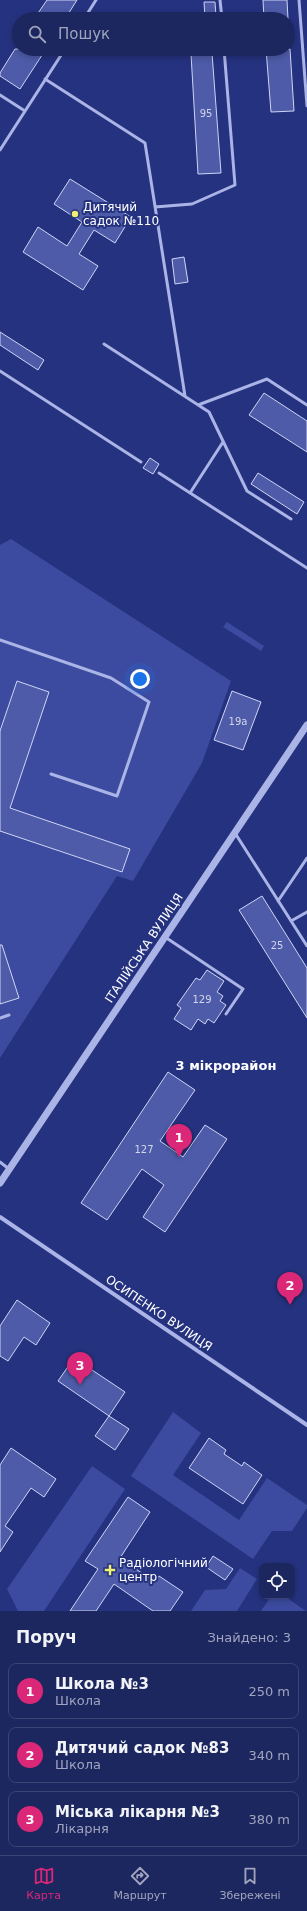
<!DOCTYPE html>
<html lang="uk">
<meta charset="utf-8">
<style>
:root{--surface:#1c265f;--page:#293268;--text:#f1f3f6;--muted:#a0a5bd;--line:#3a4374;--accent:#db2777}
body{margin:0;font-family:"DejaVu Sans",sans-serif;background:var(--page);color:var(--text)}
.controls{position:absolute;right:12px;bottom:12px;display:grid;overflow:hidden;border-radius:8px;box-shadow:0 2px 6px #0003}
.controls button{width:36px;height:36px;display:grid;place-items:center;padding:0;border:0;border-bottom:1px solid var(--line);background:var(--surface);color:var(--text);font:20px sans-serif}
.you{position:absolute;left:140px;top:679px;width:14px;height:14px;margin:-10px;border:3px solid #fff;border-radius:50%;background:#1a73e8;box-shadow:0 0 0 6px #1a73e833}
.badge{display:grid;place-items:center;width:26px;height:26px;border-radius:50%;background:var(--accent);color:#fff;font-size:13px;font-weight:700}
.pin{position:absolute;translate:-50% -33px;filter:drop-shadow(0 1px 2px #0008)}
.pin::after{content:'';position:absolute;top:21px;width:14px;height:12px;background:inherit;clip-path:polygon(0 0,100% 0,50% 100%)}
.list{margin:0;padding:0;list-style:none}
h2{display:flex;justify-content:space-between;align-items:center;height:52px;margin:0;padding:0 16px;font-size:17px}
h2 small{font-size:13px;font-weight:400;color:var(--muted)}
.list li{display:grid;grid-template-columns:26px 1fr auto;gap:12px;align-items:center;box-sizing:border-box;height:56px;margin:0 8px 8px;padding:0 8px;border:1px solid var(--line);border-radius:8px}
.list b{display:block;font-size:15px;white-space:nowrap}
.list p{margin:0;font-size:13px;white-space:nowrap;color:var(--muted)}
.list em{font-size:13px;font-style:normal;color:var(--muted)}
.icon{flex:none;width:22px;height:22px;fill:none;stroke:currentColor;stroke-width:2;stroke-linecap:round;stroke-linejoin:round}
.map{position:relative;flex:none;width:307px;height:1611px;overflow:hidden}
.search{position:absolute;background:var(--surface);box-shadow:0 2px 6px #0003;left:12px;right:12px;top:12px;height:44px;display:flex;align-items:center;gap:10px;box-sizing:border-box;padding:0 14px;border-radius:22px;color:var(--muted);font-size:15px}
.sheet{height:244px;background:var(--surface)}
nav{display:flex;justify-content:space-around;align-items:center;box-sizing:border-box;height:56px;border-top:1px solid var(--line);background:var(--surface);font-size:11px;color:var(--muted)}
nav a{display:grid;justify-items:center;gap:2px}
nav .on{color:var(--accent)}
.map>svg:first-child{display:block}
.green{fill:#3c4b9f}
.building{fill:#4d5ba8;stroke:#cfd5f5}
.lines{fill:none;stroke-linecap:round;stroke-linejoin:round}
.service{stroke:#abb4e6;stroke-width:3}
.minor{stroke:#abb4e6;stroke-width:4}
.tertiary{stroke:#abb4e6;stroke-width:7}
.poi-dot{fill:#eff070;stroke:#25327f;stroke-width:1.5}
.labels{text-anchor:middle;stroke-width:4;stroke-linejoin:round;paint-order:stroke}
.number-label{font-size:10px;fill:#d2d6e9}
.poi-label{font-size:12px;fill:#fff;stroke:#25327f;text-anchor:start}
.street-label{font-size:12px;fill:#fff;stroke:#25327f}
.neighbourhood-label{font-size:13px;font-weight:bold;fill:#fff;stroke:#25327f}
</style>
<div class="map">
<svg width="307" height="1611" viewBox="0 0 307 1611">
<rect width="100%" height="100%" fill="#25327f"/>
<path class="green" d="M11 539 231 681 202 763 133 881 117 876 0 1058V545Z
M227 622 264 646 261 651 223 627Z
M173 1412 201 1433 173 1475 239 1520 267 1478 307 1505V1508L292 1531H272L253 1559 131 1476Z
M92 1466 125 1489 44 1611H18L7 1589Z
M240 1568 257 1579 237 1611H191L205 1590 226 1589Z
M271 1596H284L306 1611H261Z"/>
<path class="building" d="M47 0H77L65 19H34Z
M263 0H287L288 19H264Z
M204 2H215L216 17H205Z
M15 49H46L20 89 0 76V73Z
M266 49H290L294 111 271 112Z
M212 53 221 173 198 174 191 54Z
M70 179 131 217 115 243 94 230 79 254 98 266 83 290 23 252 38 227 67 246 82 222 54 204Z
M184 257 188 282 175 284 172 259Z
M0 332 44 360 38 370 0 345Z
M264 393 307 421V452L249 415Z
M150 458 159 464 153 474 143 468Z
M258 473 304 502 297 514 251 484Z
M17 681 49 692 10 808 130 849 122 872 0 831V731Z
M232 691 261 702 243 750 214 740Z
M262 896 307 968V1018L239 910Z
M0 945H2L19 998 0 1004Z
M207 970 224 981 217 992 223 996 220 1001 226 1005 214 1023 208 1019 205 1024 198 1019 191 1030 174 1019 181 1008 177 1005 196 978 200 980Z
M168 1072 195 1090 160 1141 183 1157 205 1125 227 1139 165 1232 143 1217 164 1185 142 1169 107 1220 81 1203Z
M17 1300 50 1323 36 1345 24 1337 8 1361 0 1356V1326Z
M74 1358 125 1392 109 1416 58 1381Z
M109 1416 129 1429 115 1450 95 1436Z
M209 1438 226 1450 224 1454 242 1466 244 1462 262 1475 243 1504 189 1468Z
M11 1448 56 1479 44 1497 31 1488 5 1526 13 1532 0 1552V1465Z
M128 1497 150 1512 120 1558 155 1582 159 1576 183 1592 170 1611H153L114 1584 96 1611H70L98 1569 85 1561Z
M213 1556 233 1569 225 1580 206 1567Z"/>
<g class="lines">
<path class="service" d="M220 0 222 19
M299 0 307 106
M84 19 96 0
M45 79 145 143 185 396
M0 95 25 111
M0 150 65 49
M155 207 192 204 235 185 224 49
M104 344 209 412 247 491 291 519
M0 371 141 462
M198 405 267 379 307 405
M159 473 307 568
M190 493 223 442
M0 640 111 678 149 702 117 796 51 774
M235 833 307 946
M278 901 307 858
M291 921 307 912
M165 937 243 989 226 1014
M0 1018 9 1015
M0 1162 9 1169"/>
<path class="minor" d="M0 1217 307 1425"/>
<path class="tertiary" d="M0 1183 307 725"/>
</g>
<g class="poi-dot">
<circle cx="75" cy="214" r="4"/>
<path d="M108 1564h4v4h4v4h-4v4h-4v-4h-4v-4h4z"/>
</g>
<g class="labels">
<g class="number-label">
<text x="206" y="117">95</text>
<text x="238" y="725">19а</text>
<text x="277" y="949">25</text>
<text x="202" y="1003">129</text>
<text x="144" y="1153">127</text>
</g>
<g class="poi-label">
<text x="83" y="211">Дитячий<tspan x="83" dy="14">садок №110</tspan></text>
<text x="119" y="1567">Радіологічний<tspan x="119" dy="14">центр</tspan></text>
</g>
<g class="street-label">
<text transform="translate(144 948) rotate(-56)" y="4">ІТАЛІЙСЬКА ВУЛИЦЯ</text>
<text transform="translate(159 1313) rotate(34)" y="4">ОСИПЕНКО ВУЛИЦЯ</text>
</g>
<g class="neighbourhood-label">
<text x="226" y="1070">3 мікрорайон</text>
</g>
</g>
</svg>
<div class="controls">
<button><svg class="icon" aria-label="locate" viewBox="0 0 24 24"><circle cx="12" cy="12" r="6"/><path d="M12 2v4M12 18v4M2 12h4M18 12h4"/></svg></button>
</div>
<div class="you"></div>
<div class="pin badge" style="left:179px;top:1157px">1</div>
<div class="pin badge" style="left:290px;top:1305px">2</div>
<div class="pin badge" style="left:80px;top:1385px">3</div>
<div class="search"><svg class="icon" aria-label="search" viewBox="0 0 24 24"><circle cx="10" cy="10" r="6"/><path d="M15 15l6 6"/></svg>Пошук</div>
</div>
<section class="sheet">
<h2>Поруч<small>Знайдено: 3</small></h2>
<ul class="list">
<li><span class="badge">1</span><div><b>Школа №3</b><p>Школа</p></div><em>250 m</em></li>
<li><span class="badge">2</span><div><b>Дитячий садок №83</b><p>Школа</p></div><em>340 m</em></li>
<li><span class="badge">3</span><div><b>Міська лікарня №3</b><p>Лікарня</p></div><em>380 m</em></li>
</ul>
</section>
<nav>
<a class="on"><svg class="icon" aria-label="map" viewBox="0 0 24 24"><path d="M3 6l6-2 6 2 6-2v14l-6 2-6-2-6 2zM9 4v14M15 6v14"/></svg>Карта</a>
<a><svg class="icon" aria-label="directions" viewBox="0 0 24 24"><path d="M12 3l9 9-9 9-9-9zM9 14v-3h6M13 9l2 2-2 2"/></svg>Маршрут</a>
<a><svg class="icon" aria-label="saved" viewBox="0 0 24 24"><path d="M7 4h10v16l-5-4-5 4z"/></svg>Збережені</a>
</nav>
